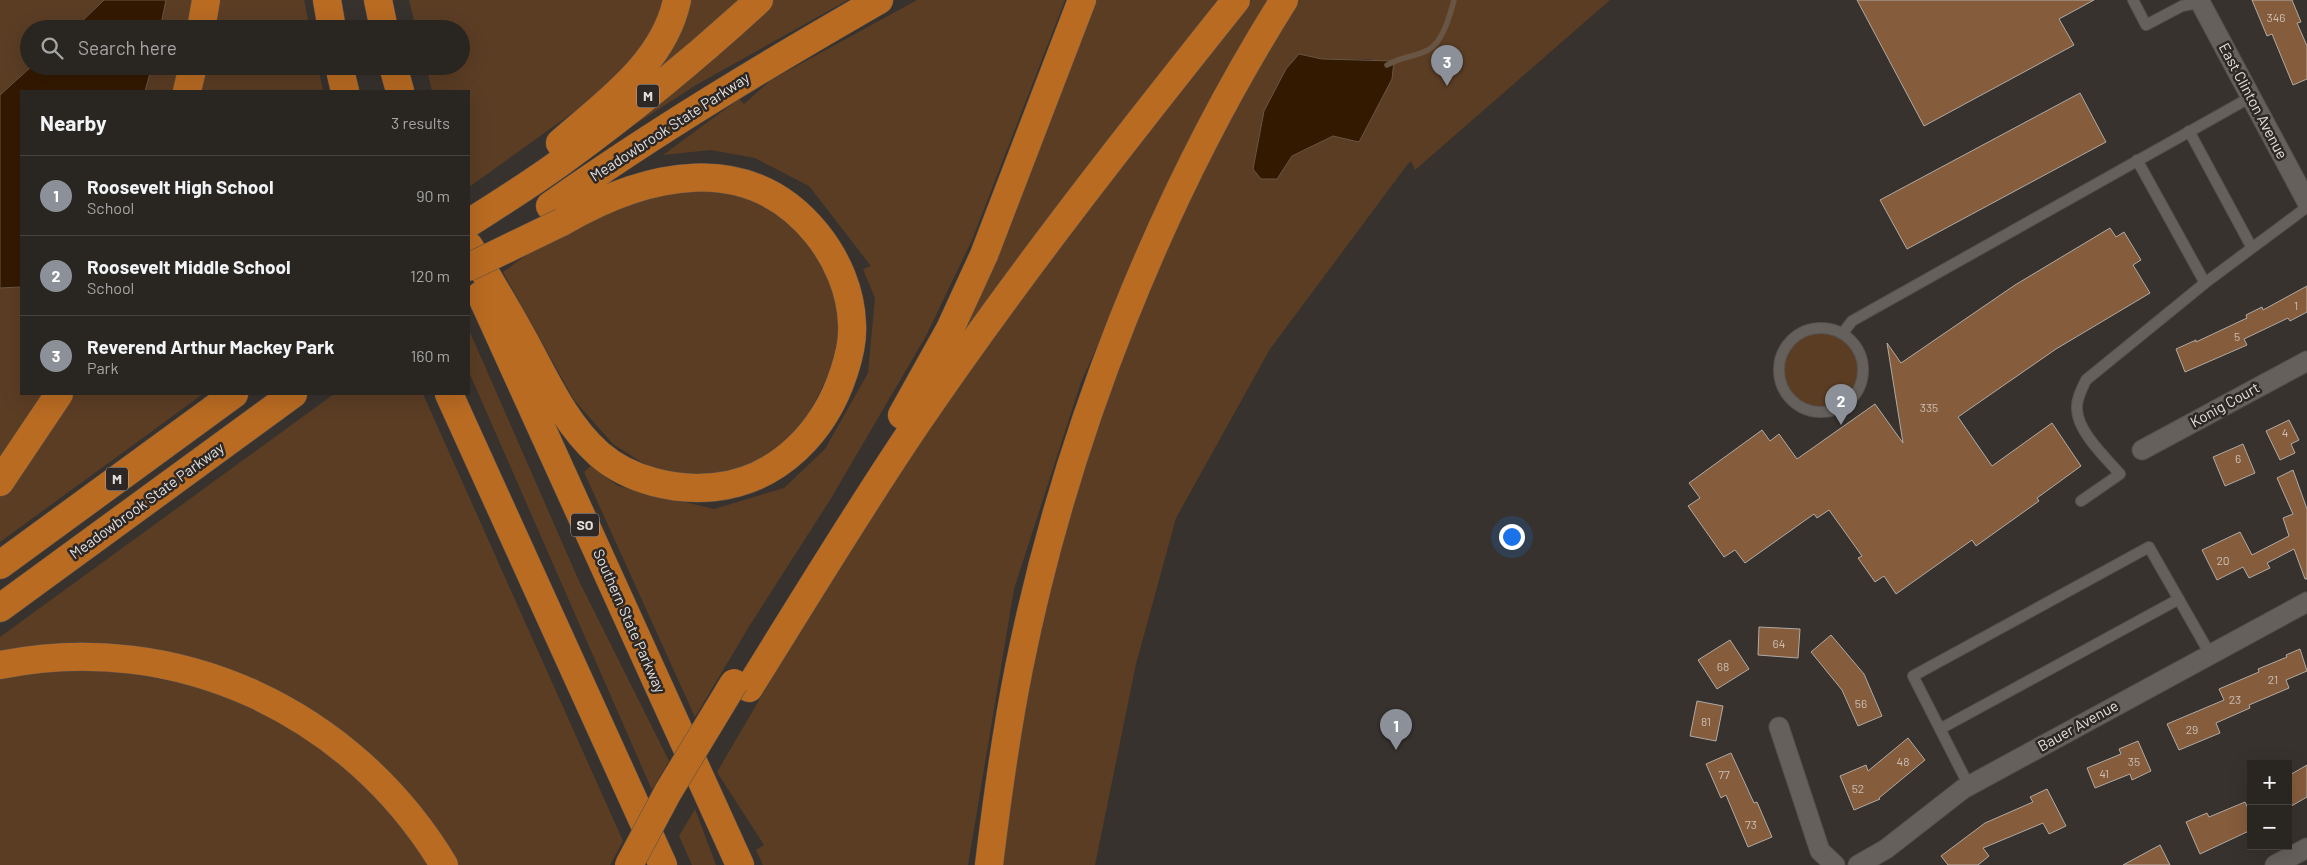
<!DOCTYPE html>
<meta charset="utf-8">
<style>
:root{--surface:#292622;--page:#312e2a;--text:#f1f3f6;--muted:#a5a5a5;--line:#454340;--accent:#8c9099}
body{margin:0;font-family:Barlow,sans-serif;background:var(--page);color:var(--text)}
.controls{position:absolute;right:15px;bottom:15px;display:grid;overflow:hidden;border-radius:0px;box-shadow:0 5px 20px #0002}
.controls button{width:45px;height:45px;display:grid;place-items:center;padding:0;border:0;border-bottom:1px solid var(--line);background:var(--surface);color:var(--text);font:25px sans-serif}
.you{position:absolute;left:1511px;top:536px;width:18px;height:18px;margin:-12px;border:4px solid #fff;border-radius:50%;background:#1a73e8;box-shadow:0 0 0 8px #1a73e833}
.badge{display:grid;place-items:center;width:32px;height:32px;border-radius:50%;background:var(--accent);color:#fff;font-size:16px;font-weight:700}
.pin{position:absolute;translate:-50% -41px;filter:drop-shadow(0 1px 2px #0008)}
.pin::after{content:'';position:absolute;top:26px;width:18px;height:15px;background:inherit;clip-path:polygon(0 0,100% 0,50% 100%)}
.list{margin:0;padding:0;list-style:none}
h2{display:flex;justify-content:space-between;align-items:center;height:65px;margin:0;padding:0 20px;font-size:21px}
h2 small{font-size:16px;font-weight:400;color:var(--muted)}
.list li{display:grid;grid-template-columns:32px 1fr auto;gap:15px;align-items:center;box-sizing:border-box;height:80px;padding:0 20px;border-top:1px solid var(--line)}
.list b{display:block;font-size:19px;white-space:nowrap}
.list p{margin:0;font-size:16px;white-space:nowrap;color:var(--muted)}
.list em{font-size:16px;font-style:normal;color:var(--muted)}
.icon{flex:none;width:28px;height:28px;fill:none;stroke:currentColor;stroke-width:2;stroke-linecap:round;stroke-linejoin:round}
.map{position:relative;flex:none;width:2307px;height:865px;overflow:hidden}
.search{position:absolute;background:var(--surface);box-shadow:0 5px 20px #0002;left:20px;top:20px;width:450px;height:55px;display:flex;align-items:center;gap:12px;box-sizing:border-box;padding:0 18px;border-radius:28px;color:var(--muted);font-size:19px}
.panel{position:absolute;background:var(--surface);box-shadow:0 5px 20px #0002;left:20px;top:90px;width:450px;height:305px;border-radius:0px}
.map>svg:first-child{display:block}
.green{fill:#5b3d24;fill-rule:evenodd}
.water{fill:#341901;stroke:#685543}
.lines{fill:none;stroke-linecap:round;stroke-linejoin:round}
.stream{stroke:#685543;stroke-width:5.5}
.building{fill:#855c3c;stroke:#b0aaa5}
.lane-casing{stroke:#55514e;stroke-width:12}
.street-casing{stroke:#55514e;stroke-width:21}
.highway-casing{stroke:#55514e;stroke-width:29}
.lane{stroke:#66605c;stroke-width:10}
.street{stroke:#66605c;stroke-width:19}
.highway{stroke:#b96b22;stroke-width:28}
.highway-bridge-casing{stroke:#55514e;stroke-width:29;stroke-linecap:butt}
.highway-bridge{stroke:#b96b22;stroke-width:28}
.labels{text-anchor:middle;stroke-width:5;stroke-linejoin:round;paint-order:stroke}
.number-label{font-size:12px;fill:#ccbfb5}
.shield{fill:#2d2825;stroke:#aca9a6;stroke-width:1}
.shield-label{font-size:14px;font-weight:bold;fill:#e3e0dd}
.street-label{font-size:15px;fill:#e3e0dd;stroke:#2d2825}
</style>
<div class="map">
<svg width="2307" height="865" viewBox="0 0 2307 865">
<rect width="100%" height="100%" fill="#37322e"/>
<path class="green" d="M0 0H104L74 29H29V66H32L0 95Z
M166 0H194L189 29H160Z
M214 0H304L310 29H209Z
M409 0H665L642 51 610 86 469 187V91H432L426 66H461V29H416Z
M684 0H740L655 74Z
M773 0H848L696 85 611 140Z
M917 0H1065L972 240 926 336 830 500 750 625 695 717 584 472 591 466 618 486 714 509 784 488 825 449 868 373 875 298 863 269 871 266 809 186 755 158 711 150 663 155 739 99 744 104 771 80Z
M1087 0H1226L952 354Z
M1252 0H1272L1179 164 1081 382 1014 589 968 865H763L756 850 764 845 717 772 819 598 948 396 1104 183Z
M1294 0H1610L1415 170 1411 161 1407 165 1270 349 1176 518 1136 664 1095 865H998L1031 643 1080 460 1162 245ZM1299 54 1322 59H1372L1333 136 1292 156Z
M152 66H182L175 91H145Z
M201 66H318L323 91H194Z
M712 182 774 205 820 255 841 315 833 365 801 430 754 466 714 477 657 472 613 444 574 400 503 272 571 223 656 185Z
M21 287V394H42L0 458V288Z
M1779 370a42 42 0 1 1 84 0a42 42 0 1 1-84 0Z
M469 330 579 581 669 761 652 790 469 372Z
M70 394H203L0 542V492Z
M334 394H423L623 841 610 865H454L409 799 339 729 310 711 227 670 0 655V637Z
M72 663 237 693 328 746 407 824 432 865H0V675Z
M695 809 716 865H692L679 836Z"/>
<path class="water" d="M104 0H166L160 29H74Z
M1299 54 1322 59 1394 61 1392 79 1359 142 1333 136 1292 156 1277 179H1261L1253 169 1264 111 1286 69Z
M32 66H152L145 91H21V287L0 288V95Z"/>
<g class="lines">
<path class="stream" d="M1387 65C1400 57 1415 57 1428 50 1443 42 1450 15 1454 0"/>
</g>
<path class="building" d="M1857 0H2094L2059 19 2074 45 1924 126Z
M2252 0H2292L2301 22 2297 23 2307 46V79L2293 85 2272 34 2267 36Z
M2080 93 2106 142 1907 249 1880 200Z
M2110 228 2116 237 2124 232 2141 260 2133 265 2150 293 2056 349 1958 417 1992 466 2052 423 2081 466 2037 498 2039 501 1976 546 1972 540 1896 594 1884 576 1875 582 1858 558 1862 556 1829 510 1817 518 1814 514 1745 563 1735 550 1724 557 1688 506 1700 498 1689 483 1762 430 1770 441 1779 434 1797 459 1875 404 1903 443 1887 343 1901 363 2015 285Z
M2307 286V312L2290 321 2288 318 2244 339 2247 345 2185 372 2176 349 2196 340V342L2247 318 2246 315 2262 307 2263 310Z
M2289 420 2299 440 2291 444 2295 453 2280 460 2266 431Z
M2243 444 2255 473 2225 486 2213 457Z
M2293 470 2307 509V579H2305L2294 549 2267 563 2270 568 2249 578 2243 567 2217 580 2202 550 2240 532 2252 555 2289 536 2283 518 2293 514 2277 478Z
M1759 627 1800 629 1798 658 1758 655Z
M1831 635 1864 674 1882 716 1858 726 1842 690 1811 652Z
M1730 640 1749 669 1717 689 1698 660Z
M2300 649 2307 671 2286 680 2289 688 2249 705 2250 708 2216 723 2220 733 2179 750 2167 724 2224 700 2219 689 2259 672 2258 669 2287 657 2286 655Z
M1697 701 1723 706 1716 741 1690 736Z
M1908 738 1925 760 1879 798 1880 799 1854 810 1840 776 1866 765 1868 771Z
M2138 741 2151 771 2132 780 2130 774 2095 788 2087 768 2121 754 2119 749Z
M1731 753 1754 803 1757 802 1772 837 1748 847 1726 795 1721 798 1706 764Z
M2307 765V797L2288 808V776Z
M2047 789 2066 826 2049 834 2043 823 1983 848 1989 856 1978 865H1948L1941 856 1985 823 2033 802 2030 797Z
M2245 802 2251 815V830L2200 854 2186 822 2207 813 2209 817Z
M2160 845 2170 865H2123Z"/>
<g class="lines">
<defs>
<path id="lane" d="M2133 0 2146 25 2182 6 2203 2
M2189 131 2252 248
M2137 160 2205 283
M1779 370a42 42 0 1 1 84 0a42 42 0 1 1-84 0Z
M1842 334 1852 321 2251 97
M2081 501 2120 474C2106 458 2077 431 2077 409 2076 399 2082 389 2086 380L2205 283 2307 207
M1940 729 2179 599
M1969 786 1913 676 2149 547 2210 654"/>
<path id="street" d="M2199 0 2307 202
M2142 450 2307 361
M1779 727 1820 851 1835 865
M1858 865 1886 849 1963 789 2307 602
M2275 865 2307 848"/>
<path id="highway" d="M327 0 332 29
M378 0 384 29
M201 29 206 0
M339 66 345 91
M393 66 400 91
M187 91 193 66
M560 143C605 103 664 63 677 0
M550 206C656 131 766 65 879 0
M469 223C500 203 531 184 561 162 630 112 696 58 759 0
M469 246C486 274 503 302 519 331 543 373 562 421 599 454 630 481 676 491 715 487 779 480 825 431 844 372 849 357 853 340 852 324 851 291 837 259 817 234 748 148 644 174 562 222
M481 295 740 865
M449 394 663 865
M902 415 950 329 984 255 1082 0
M0 482 59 394
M0 565 234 394
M0 608 293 394
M0 665C177 629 352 712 444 865
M749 688C804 600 857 512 915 426 1015 279 1125 139 1236 0
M989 865C997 799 1006 733 1019 668 1065 438 1159 199 1284 0"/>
</defs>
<use href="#lane" class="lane-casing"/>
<use href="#street" class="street-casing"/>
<use href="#highway" class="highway-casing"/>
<use href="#lane" class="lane"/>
<use href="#street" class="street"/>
<use href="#highway" class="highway"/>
<defs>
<path id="highway-bridge" d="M469 267 562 222
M629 865 668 792 734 683"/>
</defs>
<use href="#highway-bridge" class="highway-bridge-casing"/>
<use href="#highway-bridge" class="highway-bridge"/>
</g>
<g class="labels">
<g class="number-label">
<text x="2276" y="22">346</text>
<text x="2296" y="310">1</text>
<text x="2237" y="341">5</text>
<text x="1929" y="412">335</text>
<text x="2285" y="437">4</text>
<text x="2238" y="463">6</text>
<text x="2223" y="565">20</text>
<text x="1779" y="648">64</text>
<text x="1723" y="671">68</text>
<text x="2273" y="684">21</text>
<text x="2235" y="704">23</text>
<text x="1861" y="708">56</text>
<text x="1706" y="726">81</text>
<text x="2192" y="734">29</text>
<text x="1903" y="766">48</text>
<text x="2134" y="766">35</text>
<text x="2104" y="778">41</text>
<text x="1724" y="779">77</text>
<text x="1858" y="793">52</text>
<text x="1751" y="829">73</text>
</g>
<g class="shield">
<rect x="637" y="84.5" width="22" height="23" rx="4"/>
<rect x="106" y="467.5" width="22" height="23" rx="4"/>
<rect x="571" y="513.5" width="28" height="23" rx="4"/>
</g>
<g class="shield-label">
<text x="648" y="101">M</text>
<text x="117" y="484">M</text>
<text x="585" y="530">SO</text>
</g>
<g class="street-label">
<text transform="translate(2253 101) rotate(62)" y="5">East Clinton Avenue</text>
<text transform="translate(670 127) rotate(-33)" y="5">Meadowbrook State Parkway</text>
<text transform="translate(2225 405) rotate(-29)" y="5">Konig Court</text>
<text transform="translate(147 501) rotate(-36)" y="5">Meadowbrook State Parkway</text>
<text transform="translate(629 621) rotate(66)" y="5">Southern State Parkway</text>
<text transform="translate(2078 726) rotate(-29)" y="5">Bauer Avenue</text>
</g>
</g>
</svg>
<div class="controls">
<button>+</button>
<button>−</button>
</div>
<div class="you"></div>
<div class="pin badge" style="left:1396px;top:750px">1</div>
<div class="pin badge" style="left:1841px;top:425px">2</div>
<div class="pin badge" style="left:1447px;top:86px">3</div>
<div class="search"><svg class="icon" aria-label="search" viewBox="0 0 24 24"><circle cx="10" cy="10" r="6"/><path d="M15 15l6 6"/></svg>Search here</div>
<section class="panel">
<h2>Nearby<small>3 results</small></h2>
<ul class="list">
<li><span class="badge">1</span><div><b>Roosevelt High School</b><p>School</p></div><em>90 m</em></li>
<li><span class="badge">2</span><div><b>Roosevelt Middle School</b><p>School</p></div><em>120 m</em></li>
<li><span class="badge">3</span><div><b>Reverend Arthur Mackey Park</b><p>Park</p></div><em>160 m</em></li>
</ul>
</section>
</div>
